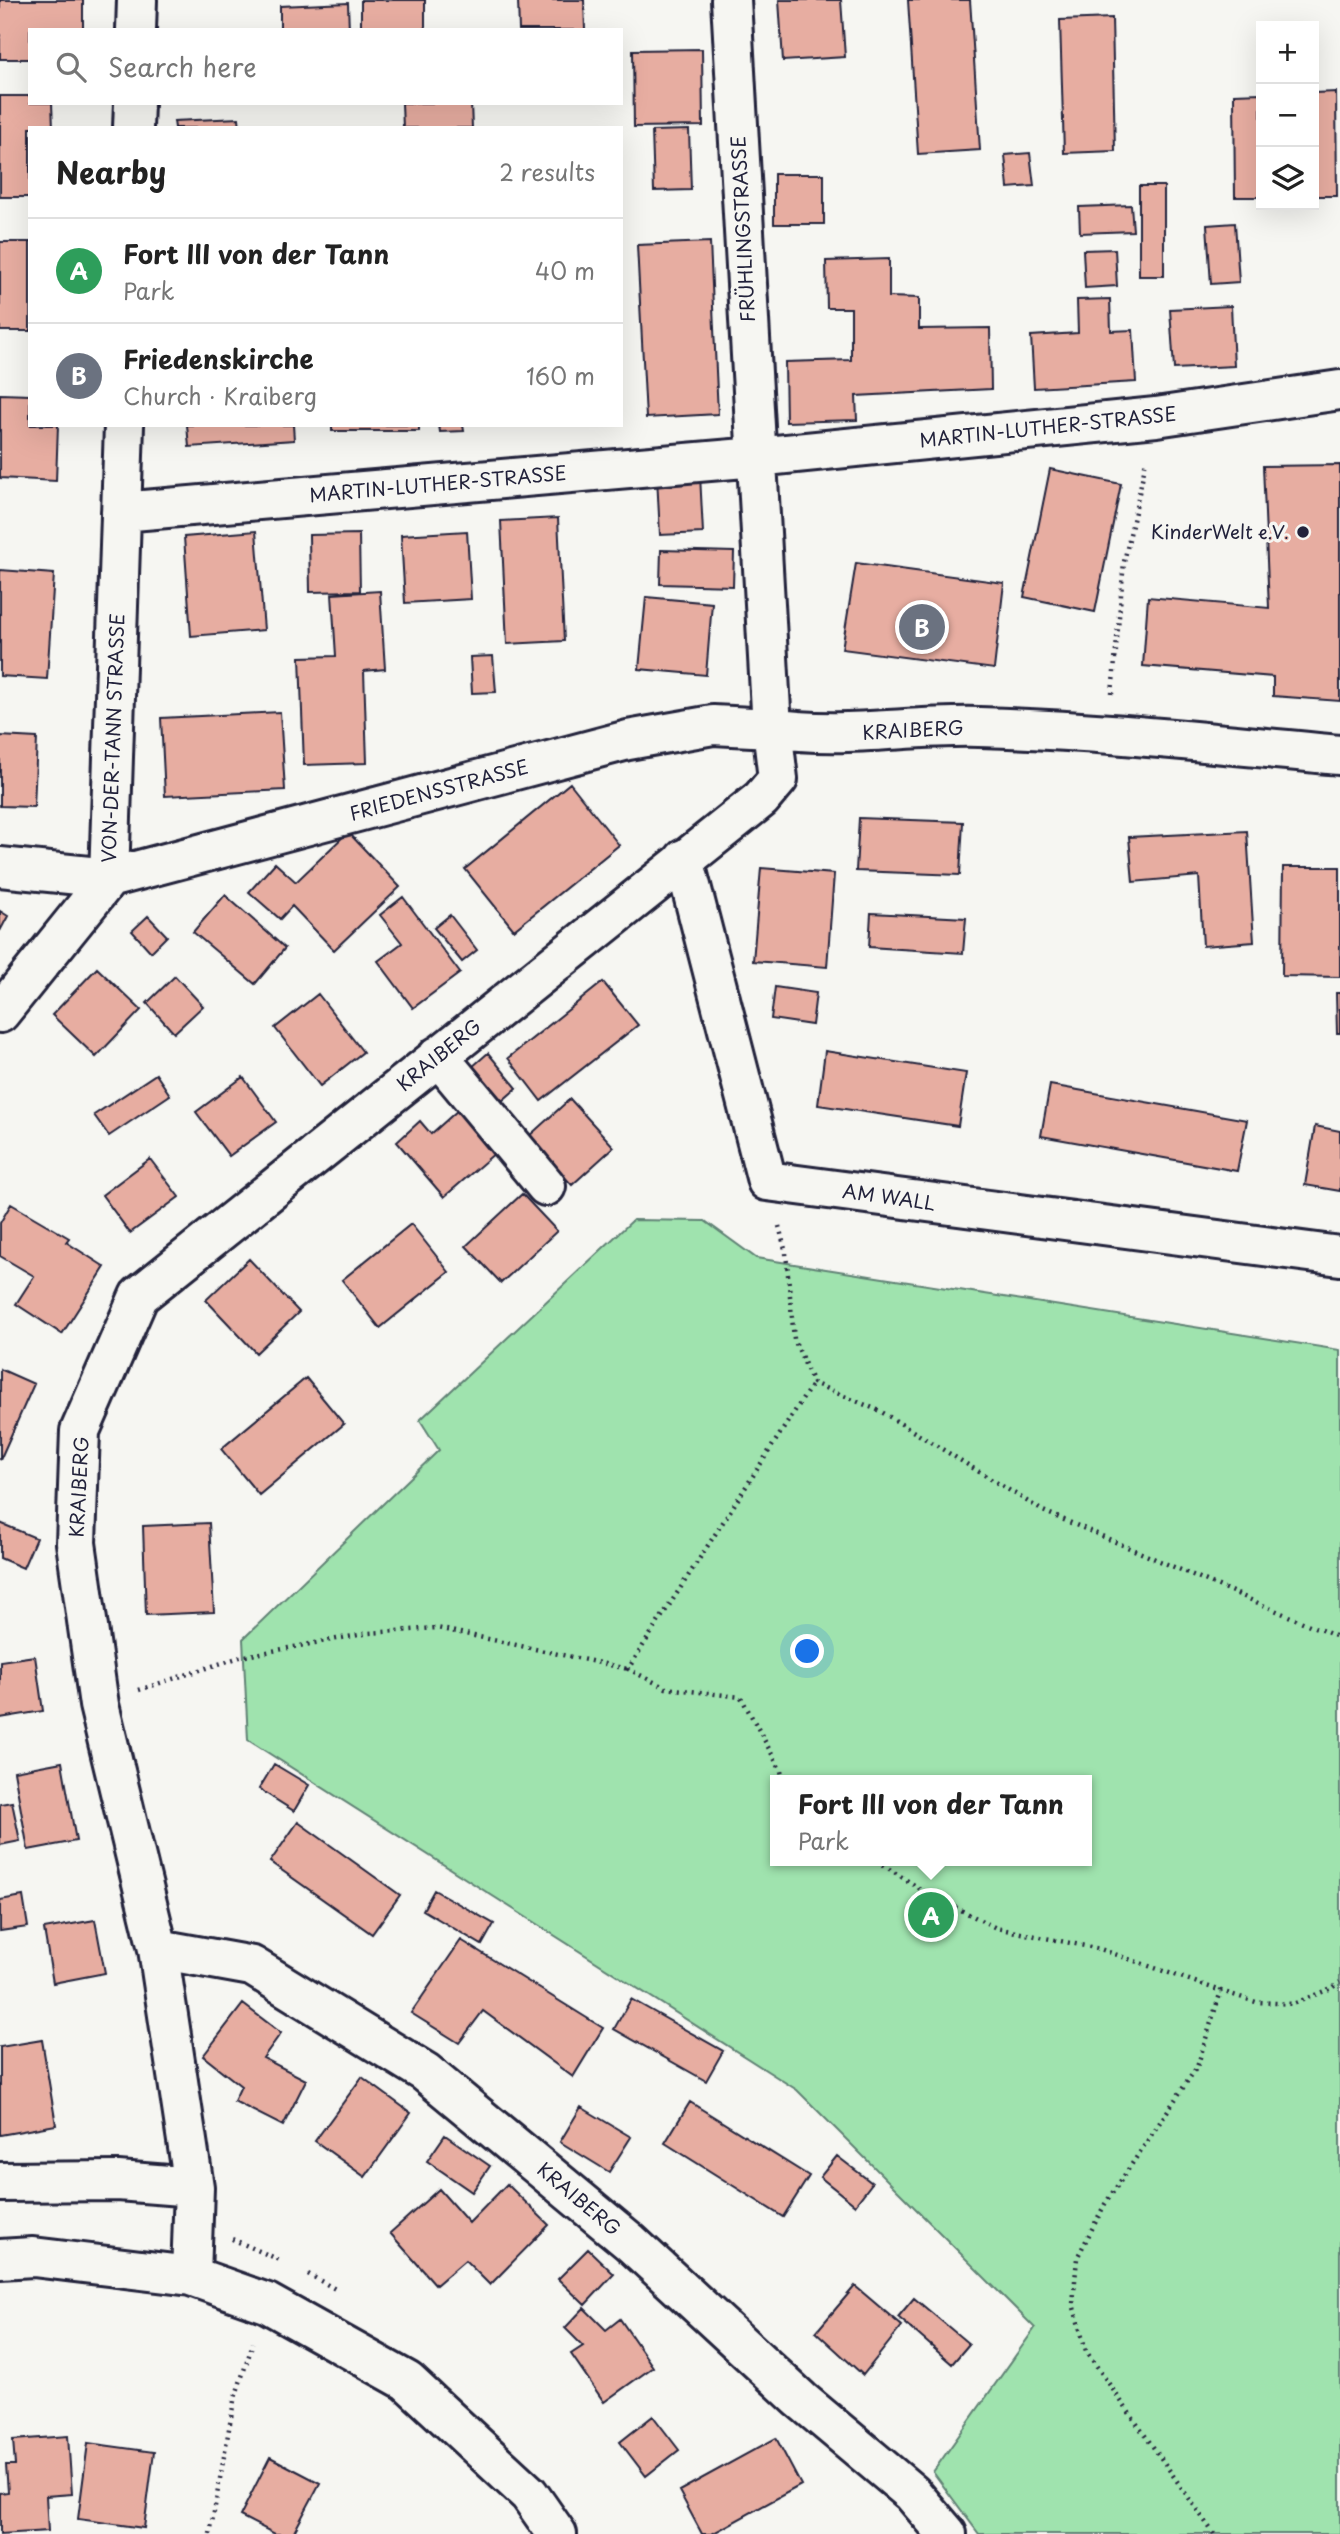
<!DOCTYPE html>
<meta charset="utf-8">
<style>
:root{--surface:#fff;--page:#f2f2f2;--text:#222;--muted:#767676;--line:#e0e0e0;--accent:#22223b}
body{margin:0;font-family:"Playpen Sans",sans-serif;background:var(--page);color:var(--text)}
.controls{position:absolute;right:21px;top:21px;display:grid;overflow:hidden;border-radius:0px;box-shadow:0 7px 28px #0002}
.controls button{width:63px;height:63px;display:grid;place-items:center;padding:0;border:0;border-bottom:2px solid var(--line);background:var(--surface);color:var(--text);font:35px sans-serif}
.you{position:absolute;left:808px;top:1652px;width:24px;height:24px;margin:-18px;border:5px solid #fff;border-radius:50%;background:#1a73e8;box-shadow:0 0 0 10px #1a73e833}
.badge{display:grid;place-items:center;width:46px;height:46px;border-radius:50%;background:var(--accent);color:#fff;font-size:23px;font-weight:700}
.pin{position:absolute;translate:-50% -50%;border:4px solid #fff;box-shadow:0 2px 7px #0006}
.popup{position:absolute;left:770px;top:1775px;width:322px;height:91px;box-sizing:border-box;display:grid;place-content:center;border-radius:0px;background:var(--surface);filter:drop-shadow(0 2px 5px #0005);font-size:23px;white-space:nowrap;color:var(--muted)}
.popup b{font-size:26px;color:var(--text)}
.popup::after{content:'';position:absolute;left:50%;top:100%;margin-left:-14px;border:14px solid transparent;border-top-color:var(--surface)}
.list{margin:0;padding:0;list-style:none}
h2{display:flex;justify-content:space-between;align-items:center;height:91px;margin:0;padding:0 28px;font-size:30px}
h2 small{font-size:23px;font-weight:400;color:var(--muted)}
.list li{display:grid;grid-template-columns:46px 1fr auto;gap:21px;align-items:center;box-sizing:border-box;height:105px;padding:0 28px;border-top:2px solid var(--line)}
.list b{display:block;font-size:26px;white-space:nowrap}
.list p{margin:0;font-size:23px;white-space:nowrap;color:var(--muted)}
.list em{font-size:23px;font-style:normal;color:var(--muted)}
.icon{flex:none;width:38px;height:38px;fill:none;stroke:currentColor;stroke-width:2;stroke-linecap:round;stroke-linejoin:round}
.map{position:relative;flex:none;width:1340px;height:2534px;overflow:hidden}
.search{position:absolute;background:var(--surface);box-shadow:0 7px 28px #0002;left:28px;top:28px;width:595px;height:77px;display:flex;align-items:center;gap:18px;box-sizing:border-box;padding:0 24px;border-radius:0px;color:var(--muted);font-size:26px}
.panel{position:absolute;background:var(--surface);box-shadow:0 7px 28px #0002;left:28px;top:126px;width:595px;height:301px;border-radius:0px}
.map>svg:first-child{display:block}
.green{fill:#9fe3ae;stroke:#608274;stroke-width:2;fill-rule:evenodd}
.building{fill:#e7ada1;stroke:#22223b;stroke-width:2}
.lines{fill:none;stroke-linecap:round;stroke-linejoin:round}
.minor-casing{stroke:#22223b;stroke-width:44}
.path{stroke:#22223b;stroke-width:4.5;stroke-dasharray:2 5;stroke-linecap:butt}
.minor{stroke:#f6f6f2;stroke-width:38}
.poi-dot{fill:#22223b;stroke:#f6f6f2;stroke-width:2.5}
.labels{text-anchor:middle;stroke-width:7;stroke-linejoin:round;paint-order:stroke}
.street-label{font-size:19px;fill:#22223b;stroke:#f6f6f2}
.poi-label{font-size:19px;fill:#22223b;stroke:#f6f6f2;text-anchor:end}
</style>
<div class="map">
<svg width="1340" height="2534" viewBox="0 0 1340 2534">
<rect width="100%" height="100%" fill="#f6f6f2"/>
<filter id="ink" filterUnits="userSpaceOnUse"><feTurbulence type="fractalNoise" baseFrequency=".0143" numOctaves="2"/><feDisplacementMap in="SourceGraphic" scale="14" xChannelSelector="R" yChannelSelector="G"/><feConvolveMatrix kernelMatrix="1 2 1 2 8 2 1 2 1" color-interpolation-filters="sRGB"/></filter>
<g filter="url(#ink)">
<path class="green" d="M633 1220 705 1221 756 1258 1340 1350V2534H979L933 2472 1035 2328 797 2090 248 1740 243 1639 439 1450 420 1420ZM775 1780H1087V1861H775Z"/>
<path class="building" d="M0 0H83V30H30V59H0Z
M361 0H425V30H361Z
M518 0H584L585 30H519Z
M779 0H841L845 57 783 61Z
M908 0H970L980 150 918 154Z
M348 3 349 30H280V6Z
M1112 18 1115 151 1064 153 1060 20Z
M702 49 703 126 634 127 633 50Z
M1336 92 1337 196H1314V93Z
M1261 93V197H1235L1234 94Z
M0 96H30V103H52L53 128H30V197H0Z
M402 103H471L472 128H403Z
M239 118 240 128H175L174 121Z
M689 130 691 190 654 191 652 131Z
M1030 153 1034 186 1008 188 1005 155Z
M774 174H824V224H774Z
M1139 186H1164V276H1139Z
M1131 205 1133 231 1080 233 1079 207Z
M1235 223 1239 282 1211 284 1207 225Z
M0 242H30V331H0Z
M710 242 718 414 646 418 637 245Z
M1115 249 1117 286 1085 288 1083 250Z
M889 259V297L919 298V329L990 328 991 389 856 396 857 420 786 422 785 362 851 360V308H827L826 261Z
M1110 299 1111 331 1133 330 1136 382 1034 388 1031 336 1078 333 1077 300Z
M1231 306 1234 366 1174 369 1170 309Z
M0 394 30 395V425H58L56 481 0 478Z
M187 425H293L294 440 189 447Z
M332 425H419V431H332Z
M439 425H463L464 431 440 432Z
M1340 465V701L1273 696V677L1143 666 1148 597 1269 608 1263 466Z
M1050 469 1121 484 1095 612 1024 597Z
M700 475 703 533 660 535 657 477Z
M558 518 564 641 507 644 501 521Z
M256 531 264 630 191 636 184 537Z
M467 531 471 599 405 603 401 535Z
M359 534 360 591 310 592 309 535Z
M661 550 734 552 733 586 660 584Z
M856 563 1004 583 994 669 842 649Z
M0 570 54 574 47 679 0 676Z
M380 591 385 669 364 671 367 763 304 765 300 657 336 656 332 594Z
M646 597 712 603 706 675 639 669Z
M493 656 496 692 472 693 470 657Z
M280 712 285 790 165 796 161 718Z
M0 736 37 738 34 807 0 806Z
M570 783 619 845 514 930 465 869Z
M859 818 963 822 960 875 856 871Z
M1247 831 1254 942 1203 946 1199 876 1133 882 1129 837Z
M348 832 400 887 334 950 292 906 280 919 249 892 275 863 296 882Z
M1283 867H1340V977L1282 976Z
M761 868 834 874 827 967 753 961Z
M225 895 285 948 255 984 193 932Z
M403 897 460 973 413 1008 378 961 402 943 380 915Z
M0 911 8 916 0 931Z
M871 913 966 918 963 953 869 947Z
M450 915 477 950 462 962 434 928Z
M148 916 167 936 151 952 132 931Z
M97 968 141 1010 96 1057 52 1015Z
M175 976 203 1006 174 1033 147 1003Z
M603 982 638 1025 541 1101 508 1058Z
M775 987 816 993 812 1025 771 1019Z
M1336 993H1340V1033H1337Z
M318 994 363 1052 320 1086 275 1028Z
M825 1051 966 1073 958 1126 818 1105Z
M488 1053 517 1088 502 1101 472 1067Z
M156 1074 170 1095 109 1136 94 1115Z
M243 1077 276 1122 229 1156 196 1112Z
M1050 1085 1247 1120 1237 1171 1041 1136Z
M570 1099 614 1147 572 1185 528 1137Z
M458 1110 495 1153 444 1197 397 1142 420 1121 431 1134Z
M1315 1126 1340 1131V1191L1305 1185Z
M150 1159 179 1197 130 1233 102 1195Z
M522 1194 557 1231 501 1283 466 1246Z
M11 1204 69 1238 66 1242 105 1267 62 1334 16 1304 34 1276 0 1256V1223Z
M411 1224 449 1272 380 1328 342 1280Z
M249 1259 299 1312 256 1353 206 1300Z
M0 1369 34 1384 0 1460Z
M306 1378 344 1424 259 1495 221 1449Z
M0 1523 36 1538 23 1568 0 1558Z
M209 1523 214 1612 146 1615 143 1526Z
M35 1656 43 1711 0 1718V1661Z
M62 1762 76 1841 28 1850 14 1771Z
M274 1764 309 1785 294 1811 259 1789Z
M12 1802 20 1841 0 1845V1804Z
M298 1822 400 1895 372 1934 270 1862Z
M434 1890 494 1924 482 1945 423 1910Z
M23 1896 28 1927 0 1931V1900Z
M95 1920 105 1973 53 1983 44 1929Z
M461 1940 603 2028 573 2077 483 2011 459 2043 411 2013Z
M631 1999 723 2051 706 2081 614 2029Z
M243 2004 281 2033 263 2058 306 2080 283 2126 234 2101 241 2086 203 2056Z
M42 2040 56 2125 0 2135V2047Z
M362 2077 411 2113 365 2177 315 2141Z
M690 2102 809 2176 783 2217 665 2143Z
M581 2107 631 2137 609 2172 560 2142Z
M445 2135 490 2166 472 2192 427 2161Z
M837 2156 872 2183 855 2205 820 2177Z
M507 2184 549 2225 490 2285 465 2260 436 2285 390 2233 439 2189 469 2223Z
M588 2249 614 2274 585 2305 558 2279Z
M855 2286 902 2326 863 2375 816 2332Z
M914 2298 969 2344 952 2364 898 2317Z
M584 2308 606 2330 620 2319 653 2367 604 2402 571 2354 583 2346 565 2328Z
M653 2416 679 2450 646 2476 620 2442Z
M68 2436 72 2494 46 2496 48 2531 0 2534V2493L8 2492 6 2465H15L13 2440Z
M776 2438 801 2485 712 2534H702L679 2491Z
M88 2443 154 2452 144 2528 78 2519Z
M270 2457 320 2483 293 2534H275L240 2516Z"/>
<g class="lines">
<defs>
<path id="minor" d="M136 30 137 0
M133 128 134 103
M121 512 756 457 1156 417 1340 390
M684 859 767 1181 1340 1256
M0 867 109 878 628 740 713 725 772 728 731 0
M0 1013 109 878 124 425
M438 1056 546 1186
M158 1949 252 1966 425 2072 630 2242 801 2400 912 2493 947 2534
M0 2182 118 2181 194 2187
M0 2259 33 2257 191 2276 267 2303 407 2381 529 2494 557 2534
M191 2276 194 2187 158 1949 99 1705 76 1543 80 1431 139 1296 761 799 778 779 772 728C843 739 909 725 979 727 1100 730 1220 744 1340 755"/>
</defs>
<use href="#minor" class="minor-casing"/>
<path class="path" d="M1112 694 1124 562 1146 461
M779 1226 786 1253 794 1339 813 1383 880 1411 1043 1511 1340 1638
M139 1690 240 1657 369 1633 437 1628 628 1669
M783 1780 781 1771 741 1697 666 1688 628 1669 813 1383
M877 1861 922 1890 996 1928 1100 1949 1221 1991
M232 2239 282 2261
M308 2274 337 2290
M210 2534 234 2401 253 2343
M1214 2534 1086 2351 1073 2304 1077 2258 1105 2204 1197 2067 1221 1991 1256 2002 1293 2004 1334 1987 1340 1982"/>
<use href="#minor" class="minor"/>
</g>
</g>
<circle class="poi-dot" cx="1303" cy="532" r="7"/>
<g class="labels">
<g class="street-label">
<text transform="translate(743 229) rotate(-93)" y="7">FRÜHLINGSTRASSE</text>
<text transform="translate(1048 427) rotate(-6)" y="7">MARTIN-LUTHER-STRASSE</text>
<text transform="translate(438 484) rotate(-5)" y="7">MARTIN-LUTHER-STRASSE</text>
<text transform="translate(913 730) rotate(-3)" y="7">KRAIBERG</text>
<text transform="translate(113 738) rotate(-88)" y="7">VON-DER-TANN STRASSE</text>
<text transform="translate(439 790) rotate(-15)" y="7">FRIEDENSSTRASSE</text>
<text transform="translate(439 1055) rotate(-39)" y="7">KRAIBERG</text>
<text transform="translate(889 1197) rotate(8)" y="7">AM WALL</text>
<text transform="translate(79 1487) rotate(-87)" y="7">KRAIBERG</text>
<text transform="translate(579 2199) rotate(40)" y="7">KRAIBERG</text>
</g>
<g class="poi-label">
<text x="1289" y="539">KinderWelt e.V.</text>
</g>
</g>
</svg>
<div class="controls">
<button>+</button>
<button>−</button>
<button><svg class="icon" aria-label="layers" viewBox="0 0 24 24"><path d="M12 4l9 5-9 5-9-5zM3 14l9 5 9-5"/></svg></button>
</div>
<div class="you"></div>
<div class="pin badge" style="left:931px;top:1915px;background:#2e9e5b">A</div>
<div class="popup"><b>Fort III von der Tann</b>Park</div>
<div class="pin badge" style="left:922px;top:627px;background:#6b7280">B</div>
<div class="search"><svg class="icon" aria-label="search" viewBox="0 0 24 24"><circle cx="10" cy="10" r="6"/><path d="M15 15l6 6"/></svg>Search here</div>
<section class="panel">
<h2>Nearby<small>2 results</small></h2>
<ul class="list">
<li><span class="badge" style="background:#2e9e5b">A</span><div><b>Fort III von der Tann</b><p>Park</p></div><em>40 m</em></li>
<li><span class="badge" style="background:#6b7280">B</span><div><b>Friedenskirche</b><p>Church · Kraiberg</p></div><em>160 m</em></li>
</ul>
</section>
</div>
